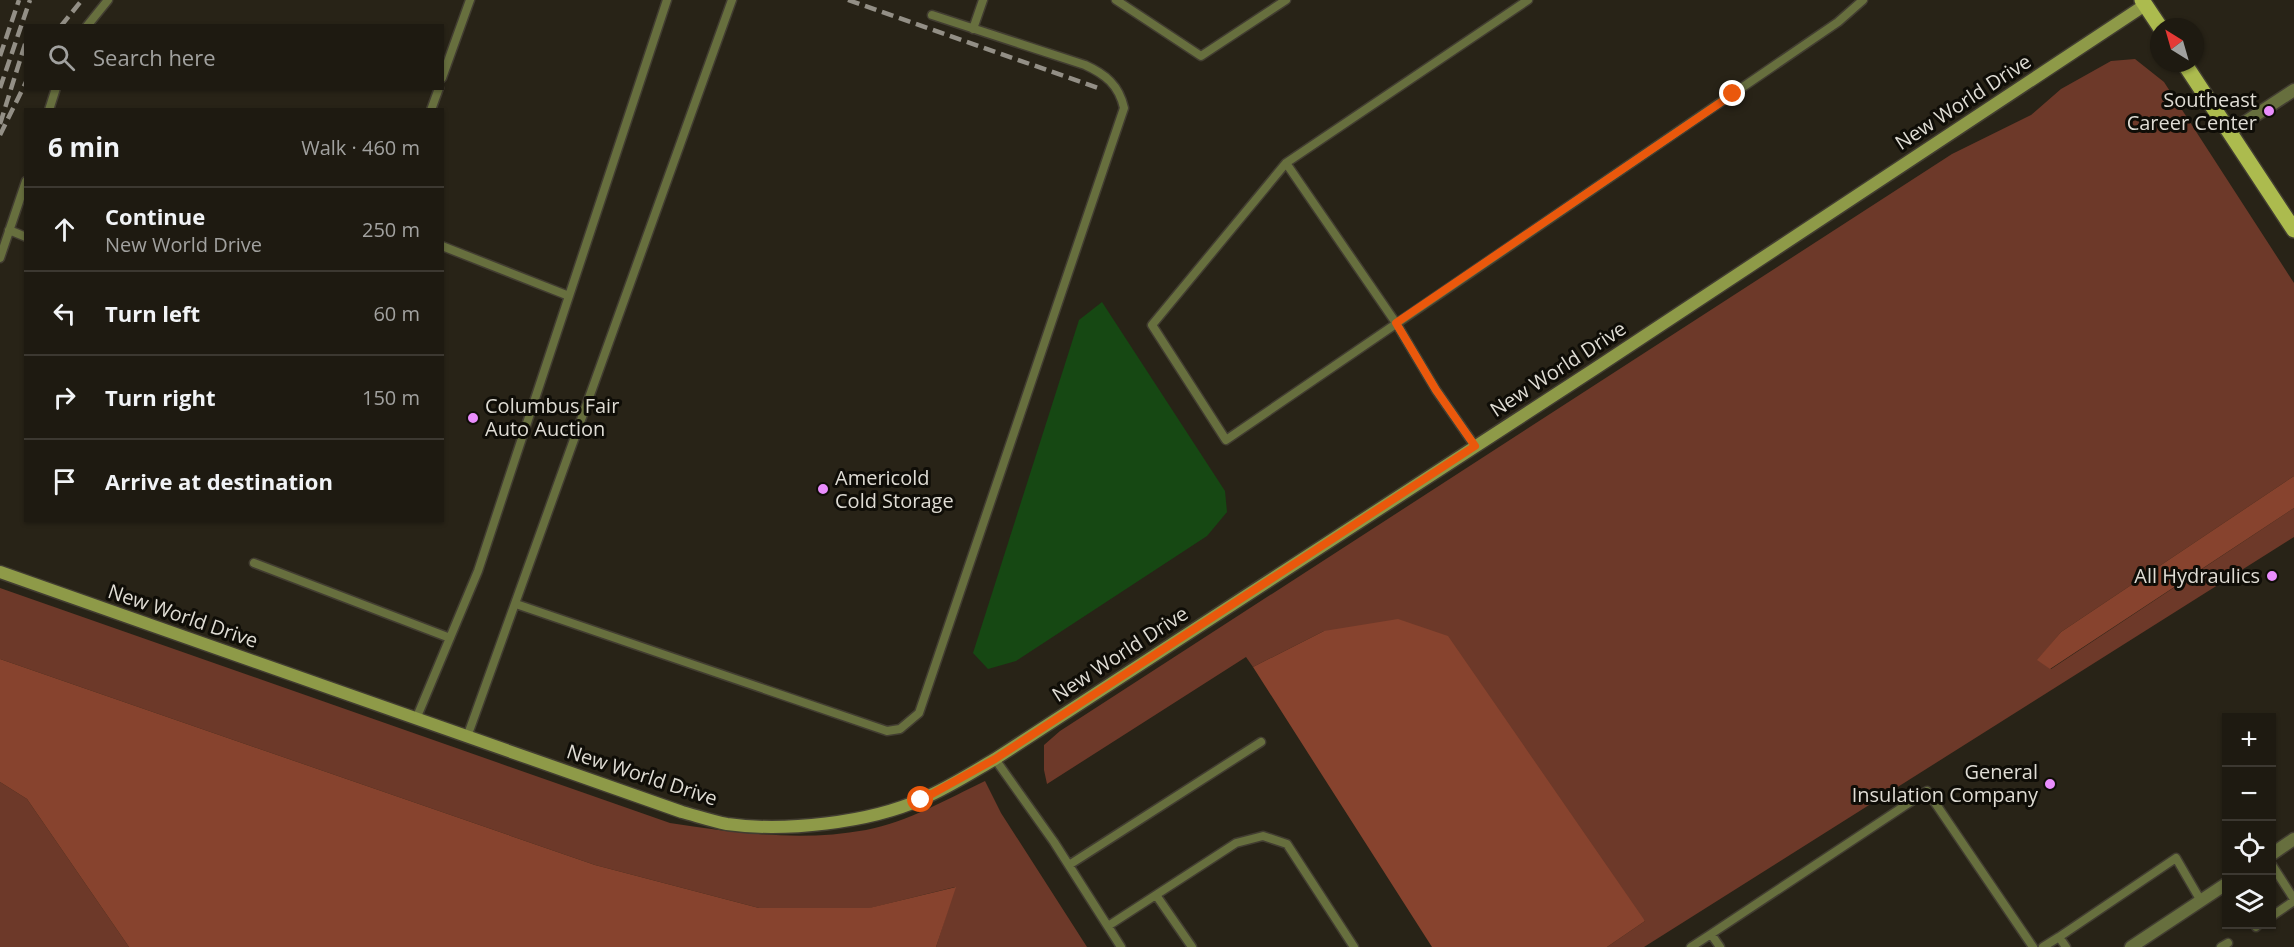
<!DOCTYPE html>
<meta charset="utf-8">
<style>
:root{--surface:#1e1a11;--page:#2b271f;--text:#f1f3f6;--muted:#a1a19f;--line:#3c3831}
body{margin:0;font-family:"Open Sans",sans-serif;background:var(--page);color:var(--text)}
.controls{position:absolute;right:18px;bottom:18px;display:grid;overflow:hidden;border-radius:0px;box-shadow:0 2px 4px #0004}
.controls button{width:54px;height:54px;display:grid;place-items:center;padding:0;border:0;border-bottom:2px solid var(--line);background:var(--surface);color:var(--text);font:30px sans-serif}
.compass{position:absolute;left:2150px;top:18px;width:54px;height:54px;border-radius:50%;background:var(--surface);box-shadow:0 2px 4px #0004;rotate:323deg}
.stop{position:absolute;width:18px;height:18px;margin:-14px;border:4px solid #ea580c;border-radius:50%;background:#fff}
.stop.end{background:#ea580c;border-color:#fff;box-shadow:0 2px 6px #0008}
.list{margin:0;padding:0;list-style:none}
h2{display:flex;justify-content:space-between;align-items:center;height:78px;margin:0;padding:0 24px;font-size:26px}
h2 small{font-size:20px;font-weight:400;color:var(--muted)}
.list li{display:grid;grid-template-columns:39px 1fr auto;gap:18px;align-items:center;box-sizing:border-box;height:84px;padding:0 24px;border-top:2px solid var(--line)}
.list b{display:block;font-size:22px;white-space:nowrap}
.list p{margin:0;font-size:20px;white-space:nowrap;color:var(--muted)}
.list em{font-size:20px;font-style:normal;color:var(--muted)}
.icon{flex:none;width:33px;height:33px;fill:none;stroke:currentColor;stroke-width:2;stroke-linecap:round;stroke-linejoin:round}
.map{position:relative;flex:none;width:2294px;height:947px;overflow:hidden}
.search{position:absolute;background:var(--surface);box-shadow:0 2px 4px #0004;left:24px;top:24px;width:420px;height:66px;display:flex;align-items:center;gap:15px;box-sizing:border-box;padding:0 21px;border-radius:0px;color:var(--muted);font-size:22px}
.panel{position:absolute;background:var(--surface);box-shadow:0 2px 4px #0004;left:24px;top:108px;width:420px;height:414px;border-radius:0px}
.map>svg:first-child{display:block}
.green{fill:#6d3929}
.forest{fill:#87432e}
.water{fill:#164813}
.lines{fill:none;stroke-linecap:round;stroke-linejoin:round}
.lane-casing{stroke:#423d31;stroke-width:11}
.street-casing{stroke:#423d31;stroke-width:15}
.secondary-casing{stroke:#423d31;stroke-width:15}
.primary-casing{stroke:#423d31;stroke-width:18}
.lane{stroke:#676f3e;stroke-width:8}
.street{stroke:#676f3e;stroke-width:12}
.secondary{stroke:#8e9a48;stroke-width:12}
.primary{stroke:#acbb4e;stroke-width:15}
.rail{stroke:#938f86;stroke-width:4.5;stroke-dasharray:12 6;stroke-linecap:butt}
.route{stroke:#ea580c;stroke-width:8}
.poi-dot{fill:#ea8dfd;stroke:#0f0d07;stroke-width:2}
.labels{text-anchor:middle;stroke-width:6;stroke-linejoin:round;paint-order:stroke}
.poi-label{font-size:20px;fill:#dfdcd4;stroke:#0f0d07;text-anchor:end}
.street-label{font-size:20px;fill:#dfdcd4;stroke:#0f0d07}
</style>
<div class="map">
<svg width="2294" height="947" viewBox="0 0 2294 947">
<rect width="100%" height="100%" fill="#282317"/>
<path class="green" d="M2135 59 2164 82 2294 283V476L2061 632 2038 660 2051 669 2294 508V537L1644 947H1607L1645 921 1324 631 1253 667 1246 657 1047 784 1044 770V745L1060 731 1952 154 2031 115 2061 89 2111 61Z
M0 588 670 823C735 833 801 842 866 830 908 822 947 799 985 781L1001 813 1087 947H936L955 887 870 908H759L595 865 0 659Z
M0 782 27 799 129 947H0Z"/>
<path class="forest" d="M2294 476V508L2050 669 2037 660 2061 632Z
M1398 619 1448 636 1645 921 1607 947H1432L1253 667 1324 631Z
M0 659 595 865 759 908H869L956 887 936 947H129L27 799 0 782Z"/>
<path class="water" d="M1102 302 1225 491 1227 512 1207 536 1016 661 988 669 973 653 1079 320Z"/>
<g class="lines">
<defs>
<path id="lane" d="M1116 0 1201 56 1286 0
M1528 0 1286 163 1152 325 1226 440 1838 22 1863 0
M87 26 108 0
M973 29 983 0
M442 78 470 0
M49 110 56 88
M431 110 439 88
M1286 163 1396 323 1436 390 1475 446
M9 230 26 237
M442 246 569 296
M0 258 26 181
M254 563 450 638
M516 604 887 731 900 729 919 713 1124 108C1119 85 1105 74 1085 65L932 15
M416 719 478 571 667 0
M467 737 732 0
M995 759 1054 842 1121 947
M1069 865 1261 742
M2272 865 2294 899
M1156 895 1192 947
M2272 916 2294 901
M1108 926 1236 843 1263 836 1287 844 1354 947
M2256 927 2259 924
M1691 947 1711 934
M1720 947 1711 934 1927 791 2033 947
M2043 947 2059 937
M2066 947 2059 937 2176 858 2201 901
M2221 947 2228 943"/>
<path id="street" d="M2230 132 2294 90
M2272 854 2294 839
M2131 947 2226 884"/>
<path id="secondary" d="M0 572 682 812C697 816 712 821 727 824 784 832 869 823 922 799 948 788 971 773 995 759L1596 368 2145 5"/>
<path id="primary" d="M2142 0 2160 27
M2184 63 2294 230"/>
</defs>
<use href="#lane" class="lane-casing"/>
<use href="#street" class="street-casing"/>
<use href="#secondary" class="secondary-casing"/>
<use href="#primary" class="primary-casing"/>
<use href="#lane" class="lane"/>
<use href="#street" class="street"/>
<use href="#secondary" class="secondary"/>
<use href="#primary" class="primary"/>
<path class="rail" d="M848 0 1098 88
M61 26 82 0
M0 56 19 0
M0 88 30 0
M0 124 26 41
M0 135 26 82"/>
</g>
<g class="lines">
<path class="route" d="M921 800 995 759 1475 446 1436 390 1396 323 1733 94"/>
</g>
<g class="poi-dot">
<circle cx="2269" cy="111" r="6"/>
<circle cx="473" cy="418" r="6"/>
<circle cx="823" cy="489" r="6"/>
<circle cx="2272" cy="576" r="6"/>
<circle cx="2050" cy="784" r="6"/>
</g>
<g class="labels">
<g class="poi-label">
<text x="2257" y="107">Southeast<tspan x="2257" dy="23">Career Center</tspan></text>
<text x="485" y="413" text-anchor="start">Columbus Fair<tspan x="485" dy="23">Auto Auction</tspan></text>
<text x="835" y="485" text-anchor="start">Americold<tspan x="835" dy="23">Cold Storage</tspan></text>
<text x="2260" y="583">All Hydraulics</text>
<text x="2038" y="779">General<tspan x="2038" dy="23">Insulation Company</tspan></text>
</g>
<g class="street-label">
<text transform="translate(1963 102) rotate(-33)" y="7">New World Drive</text>
<text transform="translate(1558 369) rotate(-33)" y="7">New World Drive</text>
<text transform="translate(183 616) rotate(19)" y="7">New World Drive</text>
<text transform="translate(1120 654) rotate(-33)" y="7">New World Drive</text>
<text transform="translate(642 775) rotate(18)" y="7">New World Drive</text>
</g>
</g>
</svg>
<div class="controls">
<button>+</button>
<button>−</button>
<button><svg class="icon" aria-label="locate" viewBox="0 0 24 24"><circle cx="12" cy="12" r="6"/><path d="M12 2v4M12 18v4M2 12h4M18 12h4"/></svg></button>
<button><svg class="icon" aria-label="layers" viewBox="0 0 24 24"><path d="M12 4l9 5-9 5-9-5zM3 14l9 5 9-5"/></svg></button>
</div>
<svg class="compass" viewBox="-18 -18 36 36"><path d="M0-13l5 13h-10z" fill="#e53935"/><path d="M0 13l5-13h-10z" fill="#a1a19f"/></svg>
<div class="stop" style="left:921px;top:800px"></div>
<div class="stop end" style="left:1733px;top:94px"></div>
<div class="search"><svg class="icon" aria-label="search" viewBox="0 0 24 24"><circle cx="10" cy="10" r="6"/><path d="M15 15l6 6"/></svg>Search here</div>
<section class="panel">
<h2>6 min<small>Walk · 460 m</small></h2>
<ul class="list">
<li><svg class="icon" aria-label="ahead" viewBox="0 0 24 24"><path d="M12 20V5M6 11l6-6 6 6"/></svg><div><b>Continue</b><p>New World Drive</p></div><em>250 m</em></li>
<li><svg class="icon" aria-label="left" viewBox="0 0 24 24"><path d="M17 20v-9H6M10 6l-5 5 5 5"/></svg><div><b>Turn left</b></div><em>60 m</em></li>
<li><svg class="icon" aria-label="right" viewBox="0 0 24 24"><path d="M7 20v-9h11M14 6l5 5-5 5"/></svg><div><b>Turn right</b></div><em>150 m</em></li>
<li><svg class="icon" aria-label="arrive" viewBox="0 0 24 24"><path d="M6 21V4h12l-3 4 3 4H6"/></svg><div><b>Arrive at destination</b></div></li>
</ul>
</section>
</div>
